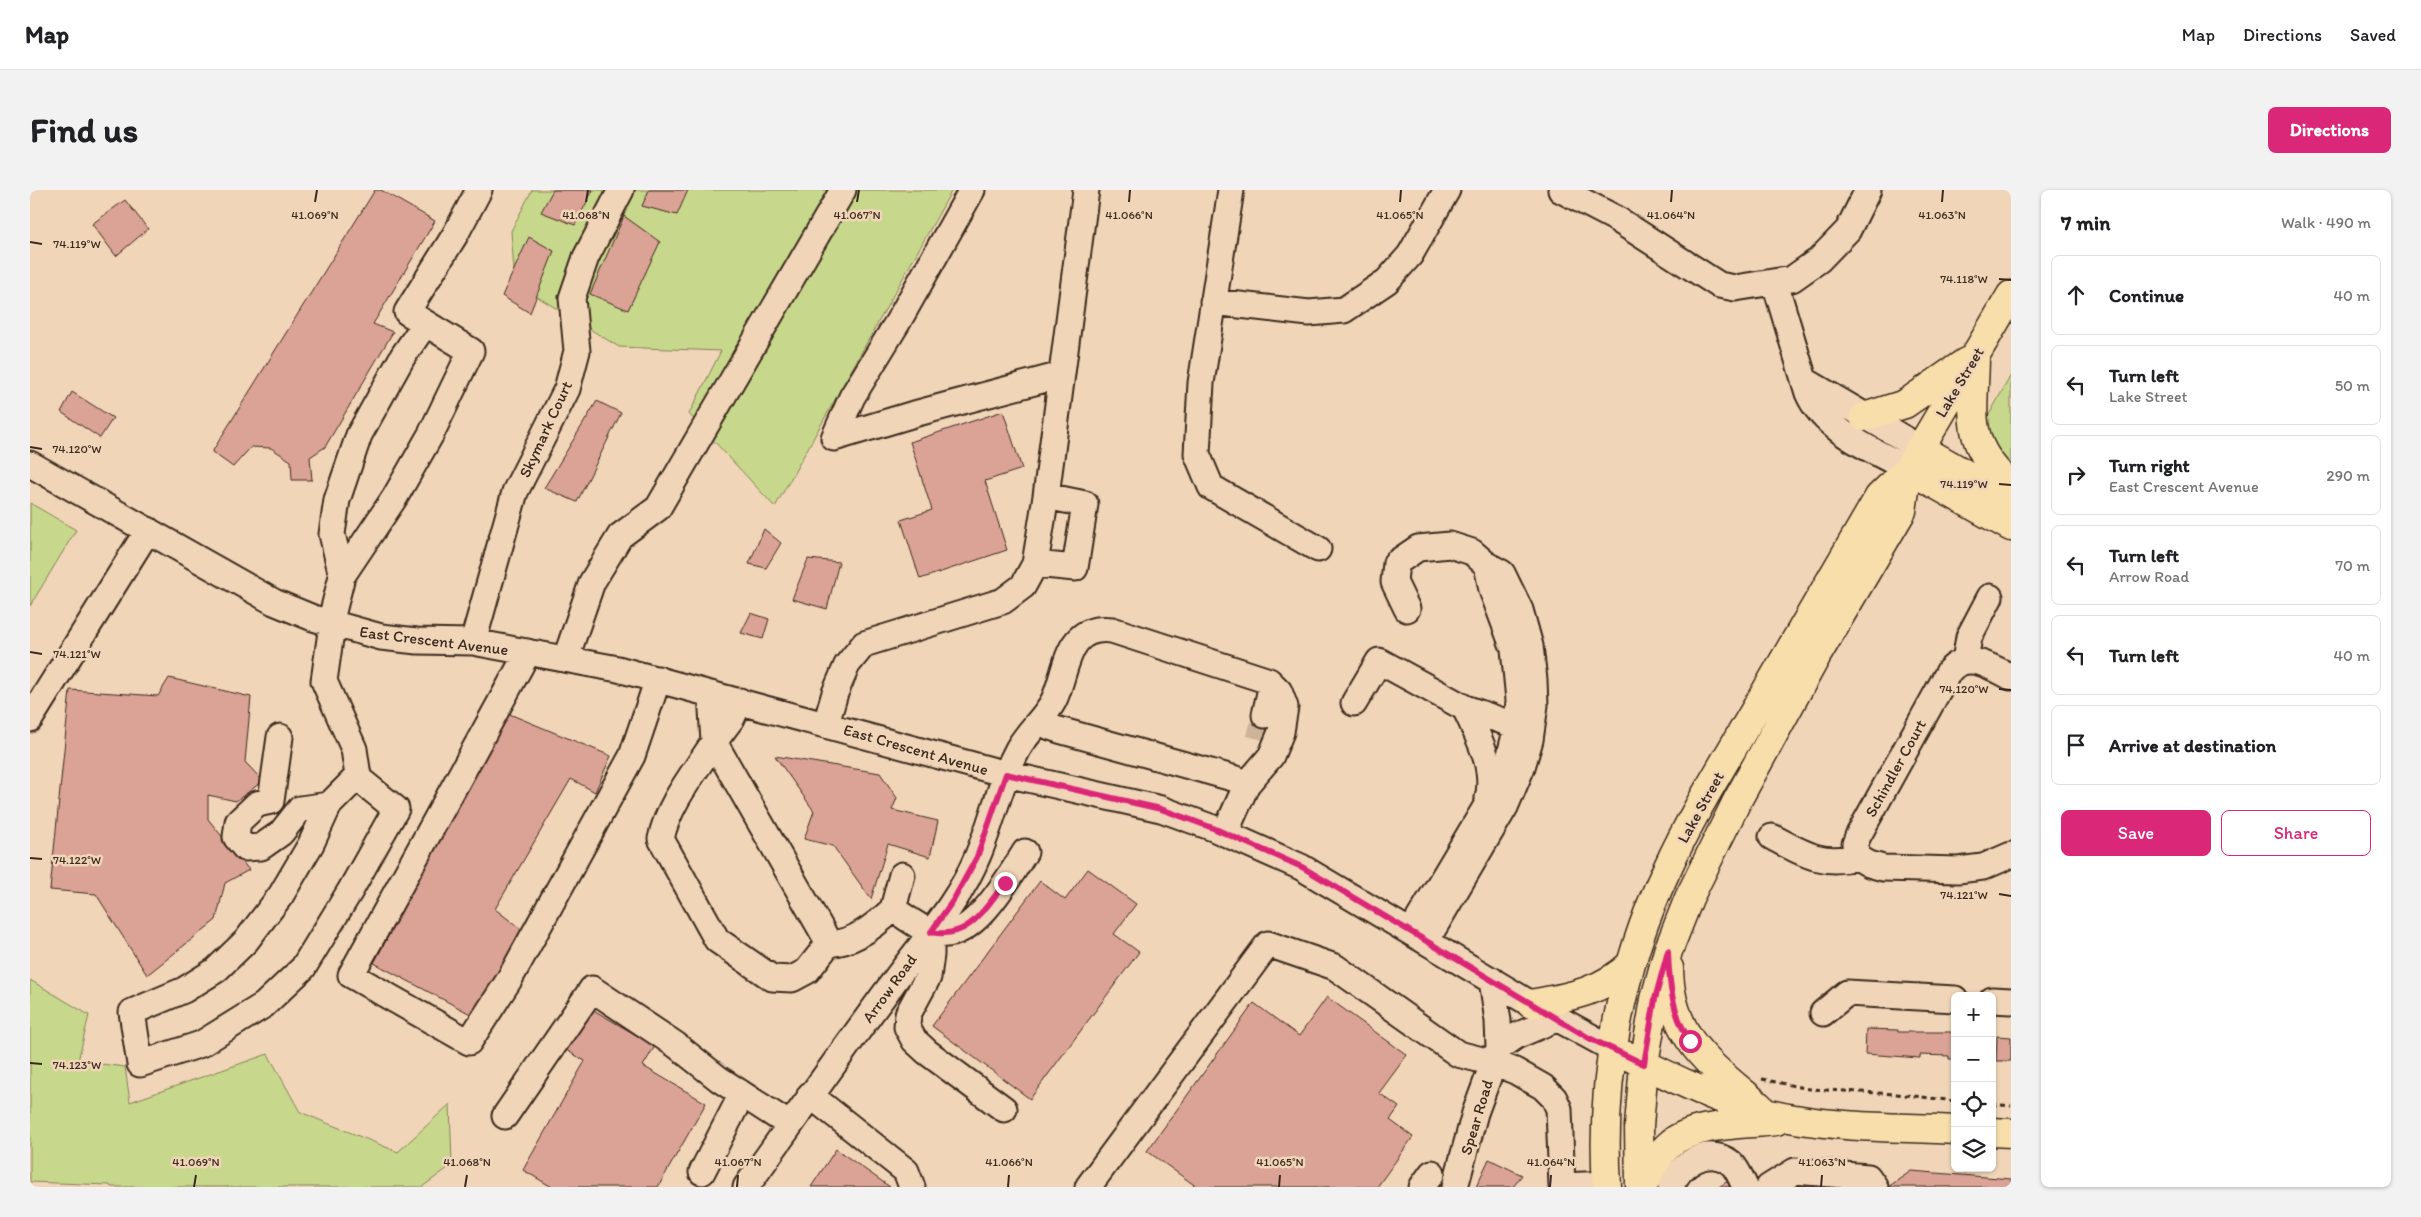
<!DOCTYPE html>
<meta charset="utf-8">
<style>
:root{--surface:#fff;--page:#f2f2f2;--text:#202124;--muted:#757577;--line:#e0e0e0;--accent:#db2777}
body{margin:0;font-family:Itim,sans-serif;background:var(--page);color:var(--text)}
.controls{position:absolute;right:15px;bottom:15px;display:grid;overflow:hidden;border-radius:8px;box-shadow:0 1px 4px #0004}
.controls button{width:45px;height:45px;display:grid;place-items:center;padding:0;border:0;border-bottom:1px solid var(--line);background:var(--surface);color:var(--text);font:25px sans-serif}
.stop{position:absolute;width:15px;height:15px;margin:-11px;border:4px solid #db2777;border-radius:50%;background:#fff}
.stop.end{background:#db2777;border-color:#fff;box-shadow:0 1px 5px #0008}
.list{margin:0;padding:0;list-style:none}
h2{display:flex;justify-content:space-between;align-items:center;height:65px;margin:0;padding:0 20px;font-size:21px}
h2 small{font-size:16px;font-weight:400;color:var(--muted)}
.list li{display:grid;grid-template-columns:32px 1fr auto;gap:15px;align-items:center;box-sizing:border-box;height:80px;margin:0 10px 10px;padding:0 10px;border:1px solid var(--line);border-radius:8px}
.list b{display:block;font-size:19px;white-space:nowrap}
.list p{margin:0;font-size:16px;white-space:nowrap;color:var(--muted)}
.list em{font-size:16px;font-style:normal;color:var(--muted)}
.actions{display:flex;gap:10px;padding:15px 20px}
.actions a{flex:1;padding:11px 0;border:1px solid var(--accent);border-radius:8px;text-align:center;font-size:18px;color:var(--accent)}
.actions .main{background:var(--accent);color:#fff}
.icon{flex:none;width:28px;height:28px;fill:none;stroke:currentColor;stroke-width:2;stroke-linecap:round;stroke-linejoin:round}
.map{position:relative;flex:none;width:1981px;height:997px;overflow:hidden;border-radius:8px}
header{display:flex;align-items:center;gap:30px;box-sizing:border-box;height:70px;padding:0 25px;background:var(--surface);border-bottom:1px solid var(--line)}
header strong{font-size:24px}
nav{display:flex;gap:28px;margin-inline-start:auto;font-size:18px}
.intro{display:flex;align-items:center;justify-content:space-between;box-sizing:border-box;height:120px;padding:0 30px}
h1{margin:0;font-size:35px}
.button{padding:12px 22px;border-radius:8px;background:var(--accent);color:#fff;font-size:18px;font-weight:700}
main{display:flex;gap:30px;padding:0 30px}
aside{flex:1;background:var(--surface);border-radius:8px;box-shadow:0 1px 4px #0004}
.map>svg:first-child{display:block}
.green{fill:#c7d88c;stroke:#818155}
.building{fill:#dba296;stroke:#3b2a1e}
.lines{fill:none;stroke-linecap:round;stroke-linejoin:round}
.minor-tunnel{stroke:#cdb399;stroke-width:25;stroke-dasharray:25 12;stroke-linecap:butt}
.minor-casing{stroke:#3b2a1e;stroke-width:29}
.major-casing{stroke:#3b2a1e;stroke-width:31}
.path{stroke:#3b2a1e;stroke-width:3;stroke-dasharray:5 4;stroke-linecap:butt}
.minor{stroke:#f1d5b8;stroke-width:25}
.major{stroke:#f8deab;stroke-width:28}
.route{stroke:#db2777;stroke-width:6}
.ticks{fill:none;stroke:#3b2a1e;stroke-width:2}
.labels{text-anchor:middle;stroke-width:5;stroke-linejoin:round;paint-order:stroke}
.street-label{font-size:16px;fill:#3b2a1e;stroke:#f1d5b8}
.ticks-label{font-size:12px;text-anchor:middle;fill:#3b2a1e;stroke:#f1d5b8;stroke-width:5;stroke-linejoin:round;paint-order:stroke}
</style>
<header>
<strong>Map</strong>
<nav><a>Map</a><a>Directions</a><a>Saved</a></nav>
</header>
<div class="intro"><h1>Find us</h1><a class="button">Directions</a></div>
<main>
<div class="map">
<svg width="1981" height="997" viewBox="0 0 1981 997">
<rect width="100%" height="100%" fill="#f1d5b8"/>
<filter id="ink" filterUnits="userSpaceOnUse"><feTurbulence type="fractalNoise" baseFrequency=".02" numOctaves="2"/><feDisplacementMap in="SourceGraphic" scale="10" xChannelSelector="R" yChannelSelector="G"/><feConvolveMatrix kernelMatrix="1 2 1 2 8 2 1 2 1" color-interpolation-filters="sRGB"/></filter>
<g filter="url(#ink)">
<path class="green" d="M502 0H922L745 317 659 224 691 161 589 157 485 93 481 41Z
M1981 185V281L1954 234Z
M0 313 46 340 0 416Z
M0 790 59 825 48 871 95 877 100 912 238 864 270 922 368 962 420 914 422 975 392 997H81L80 995 0 992Z"/>
<path class="building" d="M345 0H351L405 31 343 134 363 142 295 257 280 267 282 290H262L261 271 241 258 221 257 203 277 182 262Z
M523 0H563L545 35 511 22Z
M619 0H658L647 25 612 16Z
M95 10 118 39 86 66 62 34Z
M594 26 630 52 598 120 560 104Z
M499 47 524 61 500 123 472 106Z
M42 202 83 228 70 248 31 222Z
M567 211 591 223 547 312 514 298Z
M973 221 992 279 955 291 977 360 890 389 871 330 902 320 880 252Z
M734 339 751 353 736 378 719 374Z
M778 369 809 372 797 419 762 409Z
M721 423 739 429 733 449 711 443Z
M139 488 221 507 215 572 233 591 206 611 178 605V629L219 680 195 693 186 730 117 785 66 704 20 700 40 500 128 506Z
M477 523 581 566 565 602 541 589 465 719 495 742 450 829 344 773Z
M745 566 850 583 867 608 862 620 908 631 900 667 858 654 841 709 803 656 774 649 784 621Z
M1058 679 1106 714 1084 744 1109 762 1000 909 902 836 1010 691 1035 710Z
M1297 807 1377 865 1349 903 1369 917 1360 930 1383 947 1347 997H1167L1117 961 1224 813 1269 846Z
M560 818 625 856 613 876 676 913 628 997H522L493 980 555 871 536 860Z
M1836 839 1868 840V842H1920L1925 844V869H1919V866L1890 865V868L1835 864Z
M1967 846 1981 847V871H1966Z
M806 959 860 997H781Z
M1459 969 1492 985 1483 997H1446Z
M1881 981 1981 989V997H1858Z
M1702 988 1745 993 1795 997H1689Z"/>
<g class="lines">
<path class="minor-tunnel" d="M1229 549 1235 525"/>
<defs>
<path id="minor" d="M942 0 869 130 822 207 804 248 884 224 1031 185
M1201 0 1171 193 1167 264 1181 297 1288 359
M1531 0 1585 28 1689 95 1705 98 1762 89 1789 70 1818 40 1838 0
M1745 93 1778 203C1795 242 1843 260 1878 279
M1183 112 1279 123 1314 120 1357 91 1380 65 1417 0
M1774 190 1890 258
M0 274 244 412 283 428 351 447 387 451 443 452 588 479 976 584 1131 619 1183 638 1271 677 1501 814 1583 859
M1016 306 1056 0
M312 386 302 344 307 310 329 245 373 166 395 134
M1377 419 1364 392 1366 373 1388 358 1420 355 1442 362 1457 375
M300 434 312 386 365 307 401 244 441 161 377 122 425 45 449 0
M302 435 294 491 324 559 328 586 329 589 366 619 320 701 273 778 234 815 171 854 110 874 102 822 154 800 186 780 216 751 251 705 281 654 299 615 328 586
M443 452 485 302 537 199 547 161 542 108 556 67 591 0
M498 462 321 785 439 852 479 790 602 566 628 489
M536 468 562 392 590 346 628 318 813 0
M1935 471 1939 447 1960 407
M1981 487C1961 477 1938 460 1919 481L1828 646 1825 654 1827 667 1839 674 1853 678 1928 680 1953 677 1981 665
M681 504 684 552 702 528 710 511
M1324 513 1349 471 1435 518 1501 541
M1435 518C1447 545 1466 577 1458 608
M1235 525 1242 494
M0 529 118 340
M1011 529 1020 537 1029 540 1206 589 1217 594
M796 534 805 503 817 475 834 454 973 411 993 396 1005 374 1045 378 1055 314 1016 306 1005 374
M241 611 227 614 208 632 206 647 215 658 231 657 251 643 270 619 299 615
M241 611 250 547
M1742 647C1772 663 1791 676 1827 667
M863 719 872 685
M901 741V765L898 787 878 824 877 837 884 850 897 862 974 919
M1381 742 1469 595 1480 565 1487 537 1489 510 1484 459 1462 400 1457 375 1472 383 1490 420 1500 456 1504 490 1505 515 1500 550 1492 577 1475 617 1396 751
M799 753 777 781 762 789 742 788 687 750 631 649C638 614 665 582 684 552L799 753C821 755 847 734 863 719 877 728 894 742 911 744 945 748 979 687 995 662
M1962 810 1981 811
M1793 823 1817 803 1925 809
M1469 858 1486 846 1526 829
M780 905 876 981 882 997
M475 926 562 799 646 855 689 889 760 935
M672 982 712 904
M1532 996 1577 994
M716 997C764 930 811 863 860 797 890 755 929 713 948 665 963 630 970 592 988 559 998 541 1015 528 1024 510 1038 480 1035 434 1082 440L1239 491 1249 501 1255 517 1251 542 1241 566 1217 594 1195 643
M1058 997 1238 754 1305 777 1428 864 1464 873 1485 881 1513 897 1524 908 1529 919 1532 997
M1392 997 1402 983
M1425 997 1445 923 1469 858 1468 831 1462 790
M1641 997C1649 974 1678 955 1701 973 1707 978 1712 990 1715 997
M1739 997 1765 981 1838 987 1845 997"/>
<path id="major" d="M1945 168C1944 228 1933 251 1981 296
M1834 227 1875 214 1936 172
M1890 258 1981 310
M1878 279 1981 337
M1639 778C1640 849 1680 874 1729 916
M1501 814C1539 807 1572 802 1601 774
M1598 866C1651 892 1705 920 1765 929 1817 938 1872 937 1925 940
M1962 942 1981 943
M1577 997C1570 888 1590 778 1637 679 1662 624 1695 572 1725 520 1767 449 1808 378 1849 307L1878 279 1981 105
M1610 997 1609 936 1614 874 1625 809 1638 761 1659 708 1707 611 1787 465 1872 321 1878 279
M1613 997C1619 982 1627 965 1640 954 1664 933 1715 935 1746 931"/>
</defs>
<use href="#minor" class="minor-casing"/>
<use href="#major" class="major-casing"/>
<path class="path" d="M1732 889 1779 899 1867 904 1925 911
M1962 914 1981 916"/>
<use href="#minor" class="minor"/>
<use href="#major" class="major"/>
</g>
</g>
<g class="lines" filter="url(#ink)">
<path class="route" d="M975 693C954 719 939 750 901 742L924 709 947 667 976 584 1131 619 1183 638 1272 677 1559 848 1614 874 1625 809 1638 761C1639 793 1642 824 1660 851"/>
</g>
<path class="ticks" d="M285 12 287 0M556 12 558 0M827 12 829 0M1099 12 1100 0M1370 12 1371 0M1641 12 1642 0M1912 12 1913 0M0 52 12 54M1969 89 1981 90M0 257 12 259M1969 294 1981 295M0 462 12 464M1969 499 1981 500M0 668 12 669M1969 704 1981 706M0 873 12 874M164 997 166 985M435 997 437 985M707 997 708 985M978 997 979 985M1249 997 1250 985M1520 997 1521 985M1791 997 1792 985"/>
<g class="labels">
<g class="street-label">
<text transform="translate(1929 192) rotate(-59)" y="6">Lake Street</text>
<text transform="translate(515 239) rotate(-65)" y="6">Skymark Court</text>
<text transform="translate(404 450) rotate(7)" y="6">East Crescent Avenue</text>
<text transform="translate(886 559) rotate(16)" y="6">East Crescent Avenue</text>
<text transform="translate(1865 578) rotate(-61)" y="6">Schindler Court</text>
<text transform="translate(1670 617) rotate(-61)" y="6">Lake Street</text>
<text transform="translate(859 798) rotate(-54)" y="6">Arrow Road</text>
<text transform="translate(1446 927) rotate(-73)" y="6">Spear Road</text>
</g>
</g>
<g class="ticks-label">
<text x="285" y="29">41.069°N</text>
<text x="556" y="29">41.068°N</text>
<text x="827" y="29">41.067°N</text>
<text x="1099" y="29">41.066°N</text>
<text x="1370" y="29">41.065°N</text>
<text x="1641" y="29">41.064°N</text>
<text x="1912" y="29">41.063°N</text>
<text x="47" y="58">74.119°W</text>
<text x="1934" y="93">74.118°W</text>
<text x="47" y="263">74.120°W</text>
<text x="1934" y="298">74.119°W</text>
<text x="47" y="468">74.121°W</text>
<text x="1934" y="503">74.120°W</text>
<text x="47" y="674">74.122°W</text>
<text x="1934" y="709">74.121°W</text>
<text x="47" y="879">74.123°W</text>
<text x="166" y="976">41.069°N</text>
<text x="437" y="976">41.068°N</text>
<text x="708" y="976">41.067°N</text>
<text x="979" y="976">41.066°N</text>
<text x="1250" y="976">41.065°N</text>
<text x="1521" y="976">41.064°N</text>
<text x="1792" y="976">41.063°N</text>
</g>
</svg>
<div class="controls">
<button>+</button>
<button>−</button>
<button><svg class="icon" aria-label="locate" viewBox="0 0 24 24"><circle cx="12" cy="12" r="6"/><path d="M12 2v4M12 18v4M2 12h4M18 12h4"/></svg></button>
<button><svg class="icon" aria-label="layers" viewBox="0 0 24 24"><path d="M12 4l9 5-9 5-9-5zM3 14l9 5 9-5"/></svg></button>
</div>
<div class="stop" style="left:1660px;top:851px"></div>
<div class="stop end" style="left:975px;top:693px"></div>
</div>
<aside>
<h2>7 min<small>Walk · 490 m</small></h2>
<ul class="list">
<li><svg class="icon" aria-label="ahead" viewBox="0 0 24 24"><path d="M12 20V5M6 11l6-6 6 6"/></svg><div><b>Continue</b></div><em>40 m</em></li>
<li><svg class="icon" aria-label="left" viewBox="0 0 24 24"><path d="M17 20v-9H6M10 6l-5 5 5 5"/></svg><div><b>Turn left</b><p>Lake Street</p></div><em>50 m</em></li>
<li><svg class="icon" aria-label="right" viewBox="0 0 24 24"><path d="M7 20v-9h11M14 6l5 5-5 5"/></svg><div><b>Turn right</b><p>East Crescent Avenue</p></div><em>290 m</em></li>
<li><svg class="icon" aria-label="left" viewBox="0 0 24 24"><path d="M17 20v-9H6M10 6l-5 5 5 5"/></svg><div><b>Turn left</b><p>Arrow Road</p></div><em>70 m</em></li>
<li><svg class="icon" aria-label="left" viewBox="0 0 24 24"><path d="M17 20v-9H6M10 6l-5 5 5 5"/></svg><div><b>Turn left</b></div><em>40 m</em></li>
<li><svg class="icon" aria-label="arrive" viewBox="0 0 24 24"><path d="M6 21V4h12l-3 4 3 4H6"/></svg><div><b>Arrive at destination</b></div></li>
</ul>
<div class="actions"><a class="main">Save</a><a>Share</a></div>
</aside>
</main>
